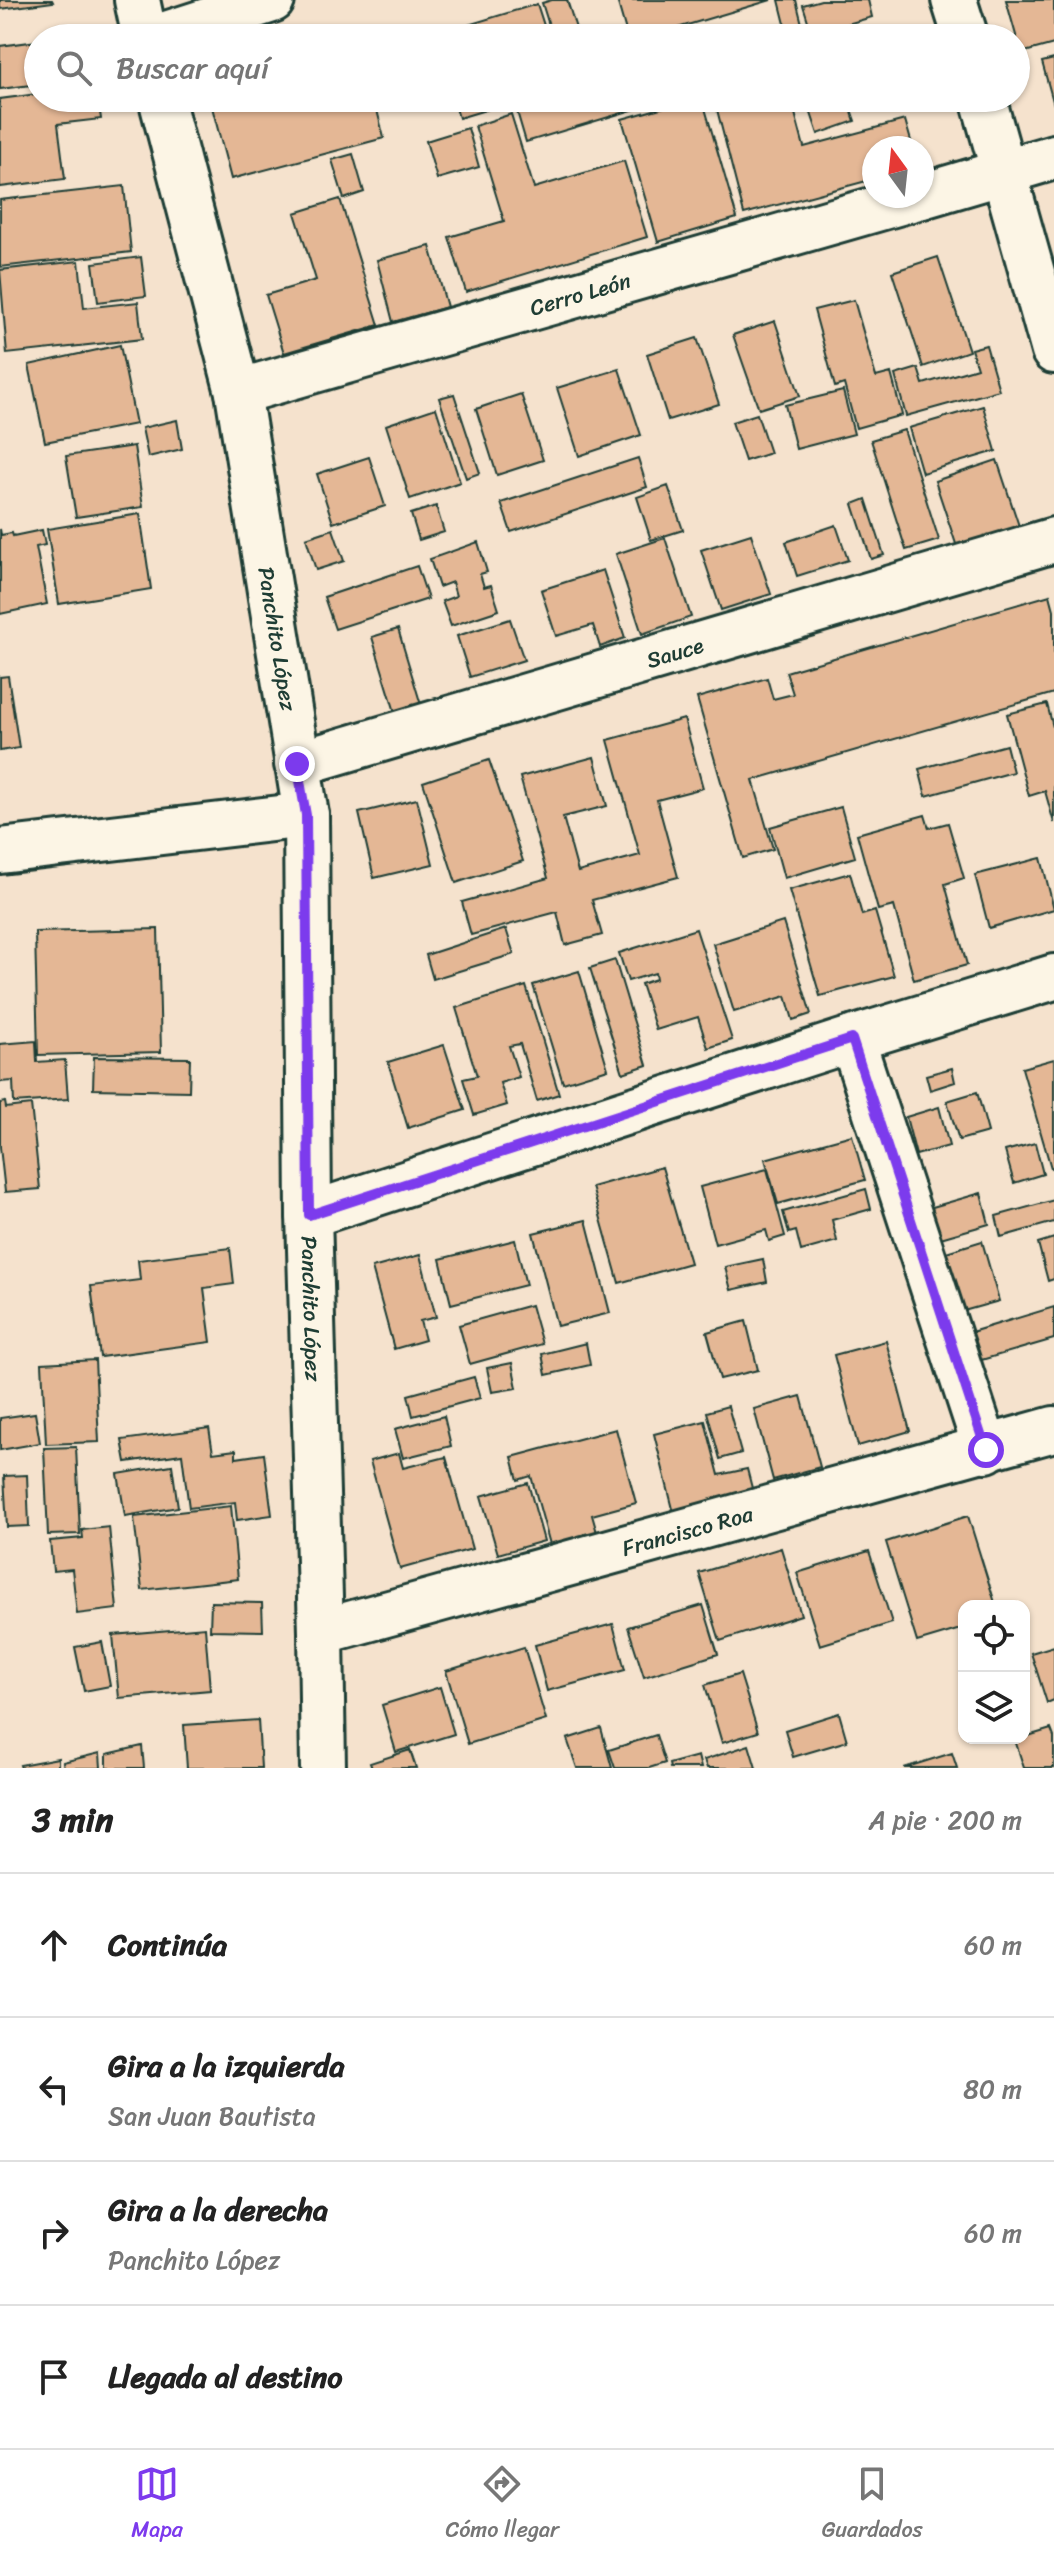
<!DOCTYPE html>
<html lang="es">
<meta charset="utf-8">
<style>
:root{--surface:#fff;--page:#f2f2f2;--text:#222;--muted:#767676;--line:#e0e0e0;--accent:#7c3aed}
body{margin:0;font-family:Sriracha,sans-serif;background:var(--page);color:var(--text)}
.controls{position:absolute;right:24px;bottom:24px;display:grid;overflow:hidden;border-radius:16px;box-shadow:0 2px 6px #0004}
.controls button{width:72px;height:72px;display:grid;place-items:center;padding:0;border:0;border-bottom:2px solid var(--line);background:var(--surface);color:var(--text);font:40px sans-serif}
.compass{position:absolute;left:862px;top:136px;width:72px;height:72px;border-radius:50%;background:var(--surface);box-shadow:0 2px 6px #0004;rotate:345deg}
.stop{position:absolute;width:24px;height:24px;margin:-18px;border:6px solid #7c3aed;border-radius:50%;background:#fff}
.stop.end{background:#7c3aed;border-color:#fff;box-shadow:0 2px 8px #0008}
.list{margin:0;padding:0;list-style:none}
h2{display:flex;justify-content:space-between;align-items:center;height:104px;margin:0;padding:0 32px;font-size:34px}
h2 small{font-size:26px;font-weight:400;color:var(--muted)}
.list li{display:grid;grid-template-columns:52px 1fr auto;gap:24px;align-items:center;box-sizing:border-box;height:144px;padding:0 32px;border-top:2px solid var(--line)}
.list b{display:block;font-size:30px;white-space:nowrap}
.list p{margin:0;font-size:26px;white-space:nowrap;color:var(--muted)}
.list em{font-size:26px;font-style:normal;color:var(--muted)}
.icon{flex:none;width:44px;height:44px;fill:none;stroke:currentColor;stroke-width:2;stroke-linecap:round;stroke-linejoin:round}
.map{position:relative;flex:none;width:1054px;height:1768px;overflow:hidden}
.search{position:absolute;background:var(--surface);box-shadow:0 2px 6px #0004;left:24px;right:24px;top:24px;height:88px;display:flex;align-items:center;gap:20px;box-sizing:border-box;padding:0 28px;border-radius:44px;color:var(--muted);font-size:30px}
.sheet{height:680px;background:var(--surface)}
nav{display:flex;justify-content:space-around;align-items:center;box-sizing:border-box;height:112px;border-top:2px solid var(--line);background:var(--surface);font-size:22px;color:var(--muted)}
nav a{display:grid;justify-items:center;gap:4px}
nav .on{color:var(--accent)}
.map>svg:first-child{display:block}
.building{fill:#e4b795;stroke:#1f3d34;stroke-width:2}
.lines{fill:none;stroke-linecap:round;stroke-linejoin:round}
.minor-casing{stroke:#1f3d34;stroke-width:50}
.minor{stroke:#fcf5e5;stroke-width:44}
.route{stroke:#7c3aed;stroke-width:10}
.labels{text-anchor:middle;stroke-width:6;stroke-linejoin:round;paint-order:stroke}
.street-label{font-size:22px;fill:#1f3d34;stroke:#fcf5e5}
</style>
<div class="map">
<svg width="1054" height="1768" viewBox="0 0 1054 1768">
<rect width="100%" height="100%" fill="#f5e2cd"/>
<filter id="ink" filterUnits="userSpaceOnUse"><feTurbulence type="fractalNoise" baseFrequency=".0125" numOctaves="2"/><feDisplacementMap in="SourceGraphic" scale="16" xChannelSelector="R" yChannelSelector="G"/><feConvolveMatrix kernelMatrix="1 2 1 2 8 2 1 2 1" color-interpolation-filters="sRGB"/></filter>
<g filter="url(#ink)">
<path class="building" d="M0 0H52L53 2 0 9Z
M552 0H567L579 38H553L542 3Z
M617 0H771L644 38H628Z
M779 0H796L803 28 787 32Z
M821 0H868L872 17 812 34 803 5Z
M1006 0H1054V44L1021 53Z
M537 4 548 38H425Z
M38 41V84L0 89V46Z
M1054 59V105L1042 62Z
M38 94V98H98L101 119 58 124 65 179 0 187V99Z
M246 98H374L384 138 231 179 212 107Z
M453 98H511L512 102 459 118Z
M513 98H549L550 103 567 98H672L526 142Z
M696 98H702L737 218 658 242 622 119Z
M714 98H791L804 147 905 120 913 148H874V179L744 214Z
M806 98H847L855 121 818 134Z
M511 114 534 188 624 161 647 237 466 292 449 237 504 221 475 126Z
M468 128 479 167 437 179 426 141Z
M353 154 364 192 344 199 332 160Z
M124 186 131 252 0 267V200Z
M340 199 379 325 284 353 266 295 316 280 295 213Z
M430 246 447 307 393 322 377 260Z
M141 257 146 296 98 302 93 263Z
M938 257 969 351 923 367 892 272Z
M79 261 84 308 138 302 142 339 7 354 0 270Z
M854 300 876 377 891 373 902 415 856 428 844 384 835 387 814 310Z
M775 321 800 396 759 409 733 335Z
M697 338 719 404 668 420 647 354Z
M120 345 136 424 45 442 29 365Z
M986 345 999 390 906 416 895 375 918 368 923 384 977 368 971 349Z
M619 369 641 435 579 456 557 388Z
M843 391 854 434 796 449 785 405Z
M454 394 480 473 466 478 439 398Z
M521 394 543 460 497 475 476 409Z
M983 406 996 451 922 473 909 428Z
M436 408 460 482 410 499 386 425Z
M757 414 770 453 745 461 732 422Z
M177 420 182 449 148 457 142 428Z
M904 430 939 540 906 550 871 440Z
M134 446 143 507 76 517 66 456Z
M369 457 385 506 333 523 317 474Z
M638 458 647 487 511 532 501 503Z
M997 460 1019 526 957 547 935 481Z
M668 486 683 530 651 540 637 497Z
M866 499 884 555 871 559 853 504Z
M436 506 444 532 419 540 411 514Z
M140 514 151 589 59 604 47 529Z
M836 525 848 560 797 576 786 542Z
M0 529 1 535 12 533 13 536 42 530 45 545 36 547 47 604 0 614Z
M333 529 344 561 316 570 306 538Z
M751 534 771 594 721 610 701 550Z
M665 538 691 617 642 634 616 554Z
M478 542 487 572 480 574 484 587 491 585 499 610 451 626 442 601 456 596 452 582 439 587 430 559Z
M417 566 428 599 335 629 324 597Z
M603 570 625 638 600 647 593 625 556 636 541 590Z
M1050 595 1054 610V693L753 780 773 849 743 858 697 698 767 678 773 699 793 694 786 672Z
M510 619 524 660 470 677 457 636Z
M398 629 421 705 395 712 372 637Z
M8 676 19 748 0 751V677Z
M1047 704 1054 731V823L1045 791 1029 796 1007 714Z
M684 719 703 788 657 800 678 877 592 900 602 935 565 945 557 912 471 935 462 902 548 878 520 777 594 757 607 806 563 817 578 872 640 855 608 740Z
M1006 745 1013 772 926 796 919 769Z
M489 760 523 861 456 883 423 782Z
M417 799 433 864 374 878 359 813Z
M841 807 855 857 784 878 770 827Z
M925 815 929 828 948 823 964 878 945 884 967 965 914 980 894 906 878 910 857 834Z
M1041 858 1054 909 989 928 975 875Z
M850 873 862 915 875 911 894 976 820 996 789 890Z
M783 922 811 1014 793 1020 786 996 734 1012 713 944Z
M158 929 161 1052 38 1055 35 932Z
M506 929 514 954 433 979 426 955Z
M696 929 732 1040 708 1048 698 1017 656 1030 641 984 656 979 655 973 628 981 619 953Z
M615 960 647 1065 623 1073 590 968Z
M579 971 608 1069 563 1083 533 985Z
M526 986 559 1094 537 1101 520 1044 509 1046 519 1077 500 1083 507 1105 474 1115 463 1079 477 1076 456 1008Z
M36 1041 37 1062 65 1060 68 1099 14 1103 13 1081 0 1082V1044Z
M444 1045 465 1110 408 1128 388 1062Z
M94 1057 190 1058 189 1091 93 1089Z
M1054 1059V1167L1051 1168 1022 1068Z
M952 1068 955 1082 930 1090 926 1075Z
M977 1092 988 1132 959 1140 947 1101Z
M5 1102 6 1108 31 1105 40 1189 5 1192 0 1147V1103Z
M939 1107 949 1146 916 1155 906 1117Z
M852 1135 865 1180 778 1204 765 1159Z
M1035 1143 1043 1174 1014 1183 1005 1151Z
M662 1167 690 1263 619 1283 592 1187Z
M767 1169 785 1236 769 1241 766 1230 715 1244 700 1187Z
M866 1189 871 1209 832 1220 837 1241 801 1251 796 1231 789 1233 783 1212Z
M981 1193 989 1224 937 1239 929 1208Z
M1054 1200V1222L1001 1237 996 1216Z
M586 1220 610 1313 557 1326 533 1233Z
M1054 1238V1279L1048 1281 1038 1243Z
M515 1240 526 1285 451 1304 440 1259Z
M982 1241 999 1301 960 1312 943 1253Z
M230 1248 234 1284 204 1288 211 1342 100 1357 91 1286 140 1280 138 1260Z
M420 1255 436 1317 420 1321 425 1340 394 1349 372 1268Z
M763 1259 767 1282 731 1290 725 1267Z
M531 1305 542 1344 470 1364 459 1325Z
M1054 1307V1339L978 1361 968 1333Z
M746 1321 758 1370 720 1379 707 1332Z
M886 1341 910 1431 858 1446 834 1355Z
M586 1343 590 1365 546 1375 542 1354Z
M95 1360 99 1442 46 1444 42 1363Z
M512 1363 517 1388 492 1392 487 1368Z
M474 1377 480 1398 413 1416 408 1395Z
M801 1396 820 1467 773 1480 754 1409Z
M728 1406 741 1453 720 1459 707 1412Z
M35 1413 40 1443 0 1450V1418Z
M444 1416 451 1446 403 1458 395 1429Z
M705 1421 719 1475 747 1469 753 1492 674 1513 654 1434Z
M209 1428 213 1453 236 1450V1458L264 1454 272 1515 237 1520 235 1502 189 1508 182 1454 126 1462 122 1440Z
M616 1429 636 1503 592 1515 598 1536 551 1548 531 1476 518 1480 512 1457Z
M76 1447 80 1534 48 1535 44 1448Z
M399 1453 403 1468 446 1457 472 1549 400 1569 370 1461Z
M172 1465 178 1507 125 1516 118 1474Z
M27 1475 29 1526 7 1527 4 1476Z
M528 1483 544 1541 498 1554 481 1496Z
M231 1506 238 1579 142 1590 134 1517Z
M968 1516 996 1606H964V1628L917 1642 886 1542Z
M109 1527 117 1609 77 1614 72 1569 53 1571 50 1541 83 1538 82 1530Z
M781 1548 801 1615 720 1641 699 1573Z
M869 1551 892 1623 820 1645 797 1573Z
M211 1602 262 1603 263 1631 210 1630Z
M703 1605 718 1654 644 1677 628 1627Z
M613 1624 625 1670 547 1691 535 1645Z
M205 1627 210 1690 119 1698 113 1635Z
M102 1642 110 1686 84 1691 75 1647Z
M1054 1646V1700L1047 1703 1031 1653Z
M524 1647 546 1720 468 1744 446 1671Z
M740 1674 758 1732 722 1743 705 1685Z
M440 1687 454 1734 396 1752 382 1705Z
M839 1713 847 1741 793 1757 785 1730Z
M258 1720 261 1768H187L184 1725Z
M601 1728 612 1768H577L567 1739Z
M1051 1729 1054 1737V1768H1024L1015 1740Z
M656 1735 665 1763 649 1768H615L609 1750Z
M749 1745 756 1768H707L704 1760Z
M142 1746 144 1768H107V1754Z
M410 1750 416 1768H372L370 1763Z
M100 1753 101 1768H64L63 1762Z
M952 1753 957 1768H904Z
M698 1756 701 1768H670L669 1764Z
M58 1758V1768H21L20 1765Z"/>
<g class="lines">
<defs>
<g id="minor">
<path d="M137 0 145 38"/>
<path d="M954 0 966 38"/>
<path d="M154 38 272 0"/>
<path id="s1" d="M161 98 238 392 306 815 309 1215 321 1632 323 1768"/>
<path d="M983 98 1054 351"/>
<path d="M922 196 1054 157"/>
<path id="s2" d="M238 392 921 196"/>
<path id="s3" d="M297 764 1054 540"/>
<path d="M0 851 306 815"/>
<path d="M852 1039 986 1450"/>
<path d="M309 1215 852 1039 1054 977"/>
<path id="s4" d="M321 1632 1054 1429"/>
</g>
</defs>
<use href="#minor" class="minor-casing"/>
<use href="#minor" class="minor"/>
</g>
</g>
<g class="lines" filter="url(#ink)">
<path class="route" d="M297 764 306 815 309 1215 852 1039 986 1450"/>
</g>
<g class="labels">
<g class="street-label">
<text dy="8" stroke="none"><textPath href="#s2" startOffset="356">Cerro León</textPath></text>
<text dy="8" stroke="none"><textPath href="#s1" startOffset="554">Panchito López</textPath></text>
<text dy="8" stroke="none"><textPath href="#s3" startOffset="394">Sauce</textPath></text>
<text dy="8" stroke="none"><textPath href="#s1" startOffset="1226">Panchito López</textPath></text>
<text dy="8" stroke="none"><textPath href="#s4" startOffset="380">Francisco Roa</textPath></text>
</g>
</g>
</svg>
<div class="controls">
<button><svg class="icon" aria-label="locate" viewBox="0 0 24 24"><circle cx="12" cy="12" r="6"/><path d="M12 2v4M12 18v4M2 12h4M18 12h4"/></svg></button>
<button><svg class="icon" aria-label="layers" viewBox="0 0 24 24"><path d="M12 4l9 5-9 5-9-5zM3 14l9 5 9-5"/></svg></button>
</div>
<svg class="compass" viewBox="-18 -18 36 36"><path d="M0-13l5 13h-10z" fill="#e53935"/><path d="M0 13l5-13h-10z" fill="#767676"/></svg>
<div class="stop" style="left:986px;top:1450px"></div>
<div class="stop end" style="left:297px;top:764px"></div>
<div class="search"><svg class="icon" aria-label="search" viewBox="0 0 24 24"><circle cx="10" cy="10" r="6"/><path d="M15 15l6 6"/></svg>Buscar aquí</div>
</div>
<section class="sheet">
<h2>3 min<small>A pie · 200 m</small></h2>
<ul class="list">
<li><svg class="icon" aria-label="ahead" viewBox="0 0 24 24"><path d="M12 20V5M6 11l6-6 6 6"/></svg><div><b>Continúa</b></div><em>60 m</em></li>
<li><svg class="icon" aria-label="left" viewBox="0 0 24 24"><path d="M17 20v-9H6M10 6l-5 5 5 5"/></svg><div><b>Gira a la izquierda</b><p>San Juan Bautista</p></div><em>80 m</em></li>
<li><svg class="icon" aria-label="right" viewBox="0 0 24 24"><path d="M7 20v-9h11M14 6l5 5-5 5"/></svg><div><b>Gira a la derecha</b><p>Panchito López</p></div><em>60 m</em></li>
<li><svg class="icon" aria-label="arrive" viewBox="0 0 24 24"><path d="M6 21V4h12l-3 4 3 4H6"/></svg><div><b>Llegada al destino</b></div></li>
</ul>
</section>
<nav>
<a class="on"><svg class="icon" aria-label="map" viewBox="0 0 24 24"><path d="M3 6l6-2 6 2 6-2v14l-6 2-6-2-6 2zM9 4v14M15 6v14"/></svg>Mapa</a>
<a><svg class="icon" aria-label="directions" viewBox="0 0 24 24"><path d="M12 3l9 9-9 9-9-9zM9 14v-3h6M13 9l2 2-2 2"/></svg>Cómo llegar</a>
<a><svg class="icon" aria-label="saved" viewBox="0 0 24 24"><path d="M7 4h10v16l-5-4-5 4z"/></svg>Guardados</a>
</nav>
